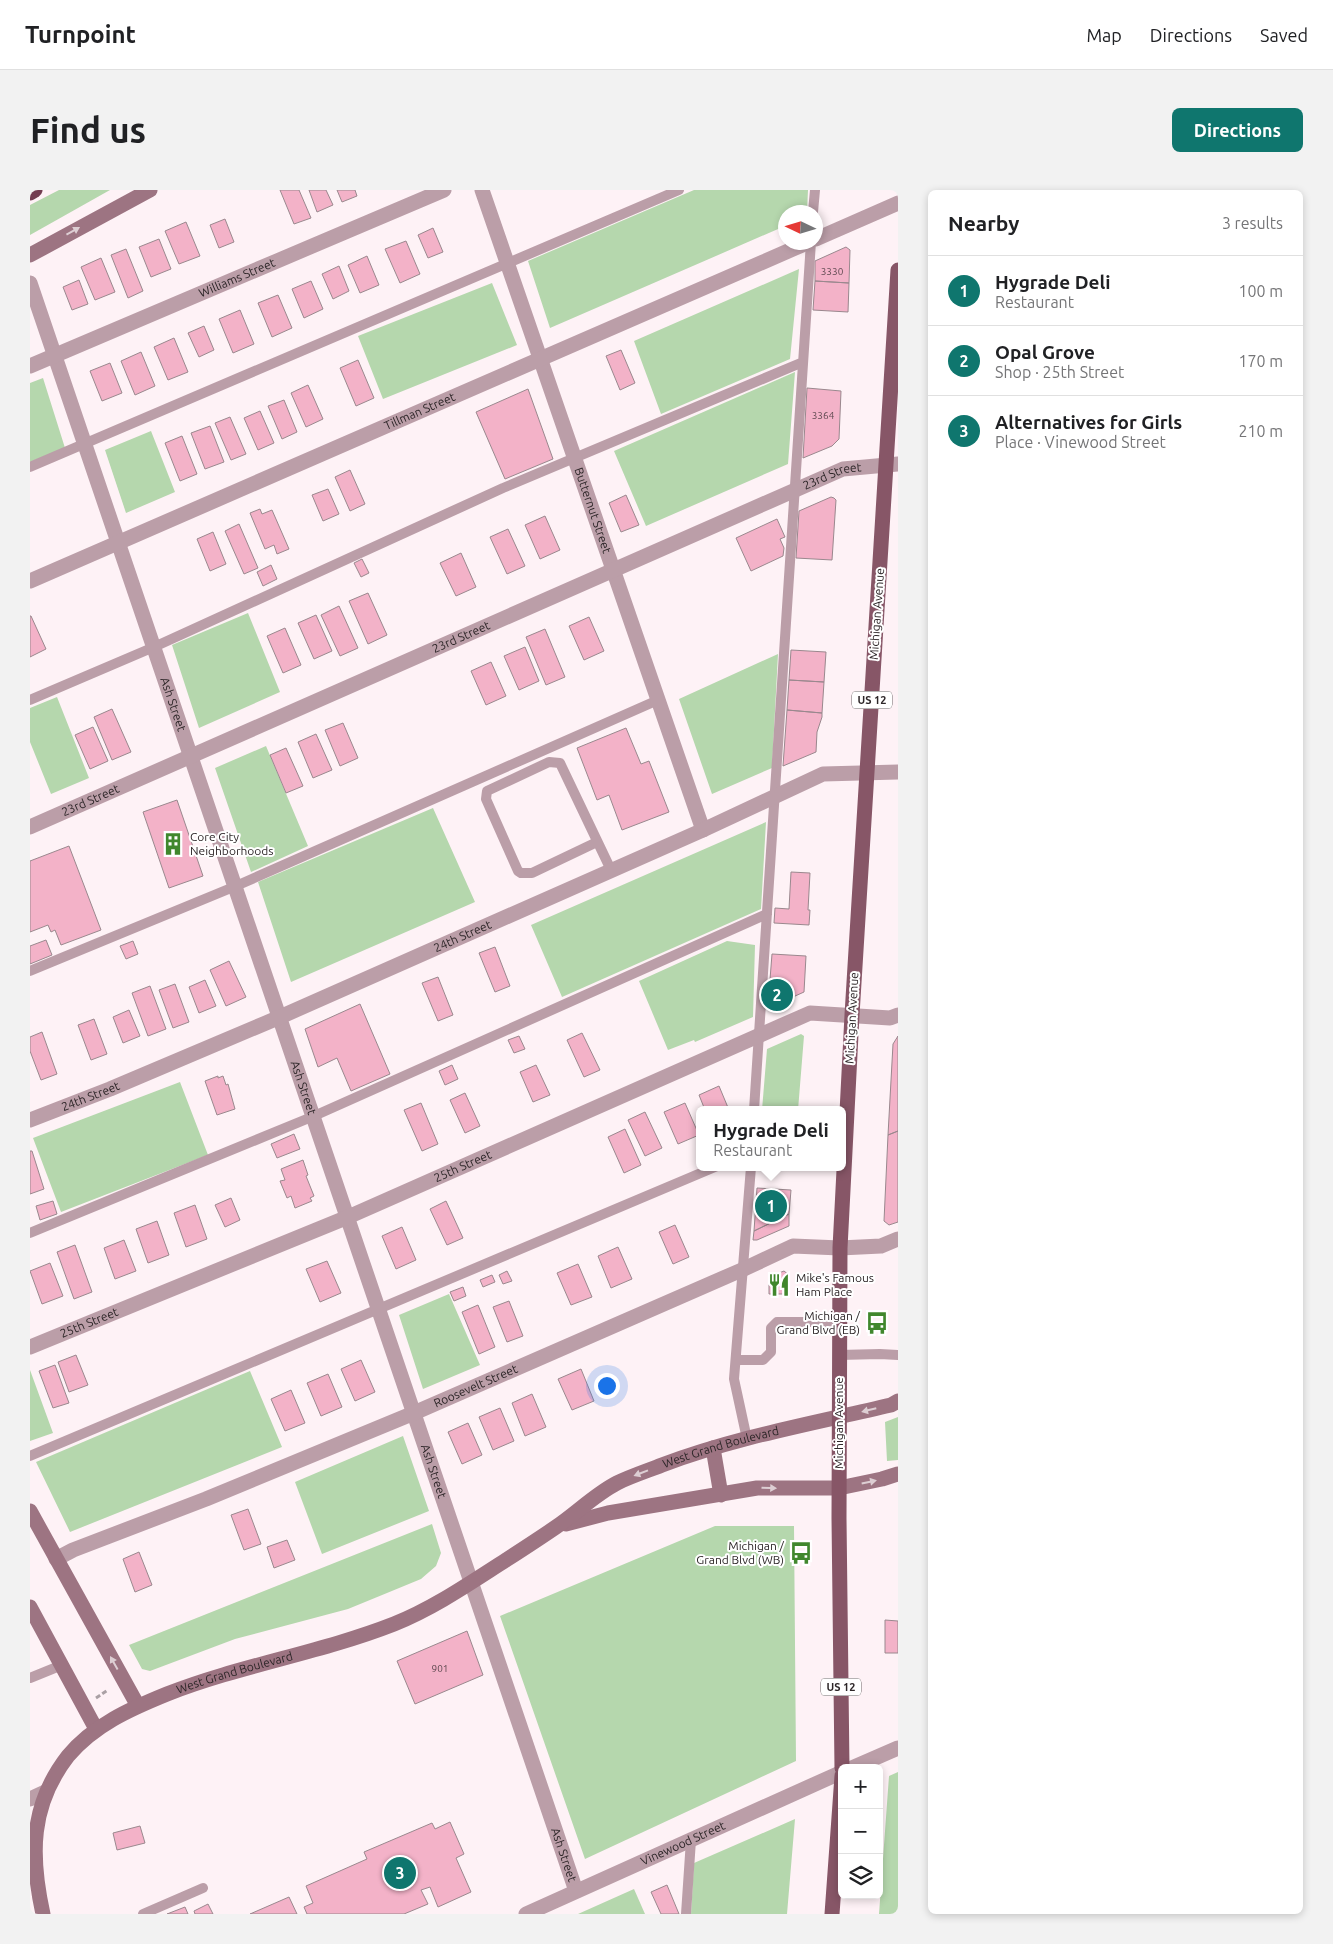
<!DOCTYPE html>
<meta charset="utf-8">
<style>
:root{--surface:#fff;--page:#f2f2f2;--text:#202124;--muted:#757577;--line:#e0e0e0;--accent:#0f766e}
body{margin:0;font-family:Ubuntu,sans-serif;background:var(--page);color:var(--text)}
.controls{position:absolute;right:15px;bottom:15px;display:grid;overflow:hidden;border-radius:8px;box-shadow:0 2px 8px #0003}
.controls button{width:45px;height:45px;display:grid;place-items:center;padding:0;border:0;border-bottom:1px solid var(--line);background:var(--surface);color:var(--text);font:25px sans-serif}
.compass{position:absolute;left:748px;top:15px;width:45px;height:45px;border-radius:50%;background:var(--surface);box-shadow:0 2px 8px #0003;rotate:274deg}
.you{position:absolute;left:576px;top:1195px;width:18px;height:18px;margin:-12px;border:4px solid #fff;border-radius:50%;background:#1a73e8;box-shadow:0 0 0 8px #1a73e833}
.badge{display:grid;place-items:center;width:32px;height:32px;border-radius:50%;background:var(--accent);color:#fff;font-size:16px;font-weight:700}
.pin{position:absolute;translate:-50% -50%;border:2px solid #fff;box-shadow:0 1px 5px #0006}
.popup{position:absolute;left:666px;top:916px;width:150px;height:65px;box-sizing:border-box;display:grid;place-content:center;border-radius:8px;background:var(--surface);filter:drop-shadow(0 1px 4px #0005);font-size:16px;white-space:nowrap;color:var(--muted)}
.popup b{font-size:19px;color:var(--text)}
.popup::after{content:'';position:absolute;left:50%;top:100%;margin-left:-10px;border:10px solid transparent;border-top-color:var(--surface)}
.list{margin:0;padding:0;list-style:none}
h2{display:flex;justify-content:space-between;align-items:center;height:65px;margin:0;padding:0 20px;font-size:21px}
h2 small{font-size:16px;font-weight:400;color:var(--muted)}
.list li{display:grid;grid-template-columns:32px 1fr auto;gap:15px;align-items:center;box-sizing:border-box;height:70px;padding:0 20px;border-top:1px solid var(--line)}
.list b{display:block;font-size:19px;white-space:nowrap}
.list p{margin:0;font-size:16px;white-space:nowrap;color:var(--muted)}
.list em{font-size:16px;font-style:normal;color:var(--muted)}
.icon{flex:none;width:28px;height:28px;fill:none;stroke:currentColor;stroke-width:2;stroke-linecap:round;stroke-linejoin:round}
.map{position:relative;flex:none;width:868px;height:1724px;overflow:hidden;border-radius:8px}
header{display:flex;align-items:center;gap:30px;box-sizing:border-box;height:70px;padding:0 25px;background:var(--surface);border-bottom:1px solid var(--line)}
header strong{font-size:24px}
nav{display:flex;gap:28px;margin-inline-start:auto;font-size:18px}
.intro{display:flex;align-items:center;justify-content:space-between;box-sizing:border-box;height:120px;padding:0 30px}
h1{margin:0;font-size:35px}
.button{padding:12px 22px;border-radius:8px;background:var(--accent);color:#fff;font-size:18px;font-weight:700}
main{display:flex;gap:30px;padding:0 30px}
aside{flex:1;background:var(--surface);border-radius:8px;box-shadow:0 2px 8px #0003}
.map>svg:first-child{display:block}
.green{fill:#b5d7ad}
.building{fill:#f3b2c8;stroke:#9a888e}
.lines{fill:none;stroke-linecap:round;stroke-linejoin:round}
.path{stroke:#aaa0a4;stroke-width:3;stroke-dasharray:5 2.5;stroke-linecap:butt}
.lane{stroke:#bb9ea8;stroke-width:10}
.street{stroke:#bb9ea8;stroke-width:15}
.secondary{stroke:#9d7482;stroke-width:15}
.primary{stroke:#875667;stroke-width:15}
.highway{stroke:#733c51;stroke-width:15}
.oneway{fill:#ddced3}
.labels{text-anchor:middle;stroke-width:4;stroke-linejoin:round;paint-order:stroke}
.number-label{font-size:10px;fill:#5e4950}
.shield{fill:#fff;stroke:#6c6768;stroke-width:1}
.shield-label{font-size:11px;font-weight:bold;fill:#2d2628}
.street-label{font-size:12px;fill:#2d2628;stroke:#fff}
.poi-label{font-size:12px;fill:#2d2628;stroke:#fff;text-anchor:start}
</style>
<header>
<strong>Turnpoint</strong>
<nav><a>Map</a><a>Directions</a><a>Saved</a></nav>
</header>
<div class="intro"><h1>Find us</h1><a class="button">Directions</a></div>
<main>
<div class="map">
<svg width="868" height="1724" viewBox="0 0 868 1724">
<rect width="100%" height="100%" fill="#fef2f6"/>
<path class="green" d="M29 0H80L0 45V15Z
M664 0H778L777 22H756L755 36 520 138 498 71Z
M769 79 760 169 631 224 604 151Z
M462 93 487 155 353 209 328 146Z
M765 182 758 274 616 336 584 261Z
M13 188 35 258 0 272V193Z
M121 241 145 302 96 323 75 260Z
M218 423 250 502 169 538 142 455Z
M748 464 742 578 682 604 649 509Z
M27 507 59 588 21 604 0 552V518Z
M236 556 278 656 221 682 185 578Z
M403 618 445 712 261 792 228 692Z
M736 632 731 719 532 807 501 735Z
M697 751 725 755 723 827 665 852 664 850 638 860 609 791Z
M771 844 774 846 768 920H732L737 859Z
M150 892 178 965 31 1022 3 948Z
M419 1104 450 1175 393 1199 369 1125Z
M0 1180 23 1243 0 1251Z
M220 1181 252 1257 40 1342 6 1272Z
M868 1227V1270L857 1271 855 1232Z
M373 1246 399 1321 292 1364 265 1292Z
M402 1334 411 1363 406 1376 391 1389 357 1403 318 1419 205 1449 120 1481 112 1479 99 1455Z
M685 1336H764L766 1571 555 1669 470 1426Z
M868 1582V1724H849L859 1586Z
M765 1629 757 1724H661L664 1673Z
M604 1699 615 1724H548Z"/>
<path class="building" d="M250 0H269L281 28 264 34Z
M279 0H296L303 15 287 22Z
M307 0H325L327 6 312 12Z
M195 29 204 52 189 58 180 35Z
M156 32 170 66 149 74 135 41Z
M403 38 413 62 398 68 388 45Z
M129 49 141 79 121 87 109 57Z
M376 51 390 84 370 93 355 59Z
M816 57 820 60 819 93 785 91V71Z
M96 59 113 101 98 108 81 65Z
M337 66 349 95 330 103 318 75Z
M71 68 85 102 65 110 51 77Z
M309 76 319 101 303 109 292 84Z
M49 90 58 114 42 120 33 97Z
M281 91 293 119 274 128 262 99Z
M785 91 819 93 818 122 783 120Z
M248 105 262 138 242 147 228 113Z
M210 120 224 154 203 163 189 129Z
M174 136 184 160 169 167 158 143Z
M144 148 158 182 138 190 124 157Z
M591 160 605 193 590 200 576 166Z
M111 162 125 196 105 205 91 171Z
M328 170 344 208 326 216 310 178Z
M80 173 92 203 72 211 60 181Z
M278 195 293 229 276 237 261 203Z
M777 198 811 201 809 249 802 256 773 268Z
M498 199 523 269 475 289 446 222Z
M254 210 267 242 252 249 238 216Z
M230 221 244 253 228 260 214 228Z
M200 227 216 264 201 270 185 233Z
M180 236 194 272 175 279 161 243Z
M152 246 167 284 150 291 135 253Z
M320 280 335 314 320 321 305 287Z
M298 299 309 324 293 331 282 305Z
M596 305 609 335 591 342 579 313Z
M801 307 804 308 806 310 802 370 766 368 769 321Z
M230 319 232 324 242 320 259 359 247 364 244 355 235 359 220 323Z
M515 326 530 360 510 369 495 335Z
M747 329 755 347 750 349 754 358 753 366 721 381 706 348Z
M209 334 228 378 214 384 195 341Z
M478 339 495 376 477 384 460 347Z
M183 342 196 374 180 381 167 349Z
M431 363 446 397 426 406 410 373Z
M332 369 339 383 331 387 324 373Z
M241 375 247 389 233 396 227 382Z
M338 403 357 445 338 454 319 411Z
M309 416 328 458 310 466 291 425Z
M286 425 302 461 284 469 268 433Z
M0 426H1L16 459 0 467Z
M559 427 574 461 554 470 539 436Z
M255 438 271 475 253 483 237 446Z
M515 439 535 487 516 495 496 447Z
M495 457 509 491 489 500 474 466Z
M761 460 796 462 794 492 759 490Z
M461 472 476 506 456 515 441 481Z
M759 490 794 492 792 523 757 520Z
M82 519 101 562 82 570 64 527Z
M757 520 792 523V527L787 542 786 562 753 576Z
M313 533 328 568 310 576 295 540Z
M63 537 78 571 60 579 45 545Z
M596 538 611 574 619 571 639 622 592 640 579 605 567 610 547 558Z
M286 544 302 580 283 588 268 552Z
M256 558 273 596 256 603 240 565Z
M147 610 173 686 139 698 113 622Z
M39 656 71 740 31 755 25 740 21 742 18 735 0 742V671Z
M761 682 780 683 778 720H780L779 735 744 733 745 718 759 719Z
M16 750 22 765 0 774V756Z
M103 751 108 764 96 769 90 756Z
M465 757 480 796 465 802 449 763Z
M742 764 776 766 774 802 743 816 738 815Z
M199 771 216 807 196 816 180 780Z
M408 787 423 825 408 831 392 793Z
M175 790 186 816 169 823 159 797Z
M145 794 159 832 143 838 129 800Z
M120 796 136 839 118 846 102 803Z
M330 814 360 884 321 901 307 868 288 877 275 839Z
M99 820 110 846 93 853 83 827Z
M64 829 77 864 61 870 48 835Z
M12 842 27 884 11 890 0 861V847Z
M552 843 570 880 554 887 537 850Z
M489 846 495 859 484 863 478 850Z
M868 846V941L858 945 863 854Z
M422 875 428 889 415 895 409 881Z
M506 875 520 905 503 912 490 882Z
M188 886V888L193 886 196 895 198 894 205 919 187 925 175 891Z
M689 896 699 920H675L669 905Z
M435 903 450 936 435 943 420 910Z
M391 913 408 954 392 961 374 920Z
M655 913 669 945 648 954 634 922Z
M615 922 632 958 615 966 598 930Z
M595 939 611 975 594 983 578 947Z
M868 941V1032L859 1035 854 1031 858 945Z
M264 944 270 959 247 968 241 954Z
M0 961H2L14 999 0 1004Z
M273 970 278 985 276 986 284 1006 280 1008 282 1011 265 1018 261 1006 257 1008 250 991 255 990 251 979Z
M727 998 761 1000 759 1024 724 1041Z
M201 1008 210 1030 195 1037 185 1015Z
M23 1011 27 1024 10 1030 6 1016Z
M416 1011 433 1048 417 1055 400 1019Z
M165 1015 177 1049 156 1057 144 1023Z
M759 1024V1036L727 1050H723L724 1041Z
M127 1031 139 1065 118 1073 106 1039Z
M645 1035 659 1067 643 1074 629 1042Z
M372 1037 386 1070 366 1079 352 1046Z
M94 1050 106 1081 85 1089 74 1058Z
M45 1055 62 1102 44 1109 27 1062Z
M588 1057 602 1089 581 1098 568 1066Z
M297 1071 311 1103 290 1112 276 1079Z
M20 1073 33 1106 12 1114 0 1081Z
M548 1074 562 1107 541 1115 527 1083Z
M477 1081 482 1091 473 1094 469 1085Z
M754 1081 759 1085V1104H739V1087Z
M462 1085 465 1092 453 1097 450 1090Z
M433 1097 436 1106 424 1111 420 1102Z
M479 1111 493 1146 477 1152 463 1117Z
M448 1115 465 1157 449 1164 432 1122Z
M46 1165 58 1195 39 1202 28 1172Z
M331 1170 345 1202 325 1211 311 1179Z
M25 1175 39 1213 23 1218 9 1181Z
M551 1179 564 1211 542 1220 528 1189Z
M298 1184 312 1217 291 1226 277 1193Z
M261 1200 275 1233 255 1241 241 1209Z
M502 1204 516 1237 495 1246 482 1213Z
M470 1218 484 1251 463 1260 449 1227Z
M438 1233 452 1265 432 1274 418 1242Z
M218 1319 231 1354 214 1360 201 1325Z
M257 1350 265 1370 244 1378 237 1357Z
M109 1362 122 1395 105 1402 93 1369Z
M855 1430 868 1431V1463H855Z
M437 1441 453 1485 385 1514 367 1471Z
M420 1632 434 1664 426 1668 441 1702 408 1717 400 1697 391 1700 398 1714 374 1724H277L274 1717 283 1713 276 1696 337 1669 334 1662 402 1633 405 1639Z
M110 1636 115 1653 87 1660 83 1643Z
M637 1695 649 1724H631L621 1702Z
M259 1707 267 1724H220Z
M178 1714 183 1724H165L164 1721Z
M155 1717 158 1724H137Z"/>
<g class="lines">
<path class="path" d="M66 1508 78 1500"/>
<path class="lane" d="M783 22 785 0
M0 277 649 0
M0 510 124 457 473 298 773 172
M567 652 502 683H491L488 681 456 609 457 601 519 572 530 573 581 680
M0 781 206 696 628 510
M724 920 781 52
M0 1043 284 926 737 724
M809 1165 850 1164 868 1165
M706 1170H733L741 1162V1138L747 1132H809
M717 1249 704 1189 721 977
M0 1266 685 977
M0 1488 32 1475
M113 1724 173 1698
M656 1724 661 1650"/>
<g class="street">
<path id="s1" d="M452 0 673 640"/>
<path d="M786 49 868 13"/>
<path id="s2" d="M0 93 546 1701"/>
<path id="s3" d="M0 176 414 0"/>
<path id="s4" d="M0 391 779 52"/>
<path id="s5" d="M0 637 813 279 868 274"/>
<path id="s6" d="M0 930 80 899 250 827 673 640 793 584 868 582"/>
<path id="s7" d="M0 1157 318 1027 780 823 860 828 868 825"/>
<path id="s8" d="M26 1369 43 1360 176 1309 384 1223 714 1079 763 1056 810 1058 851 1056 868 1049"/>
<path d="M822 1578 868 1558"/>
<path d="M0 1609 15 1602"/>
<path id="s9" d="M496 1724 812 1582"/>
</g>
<g class="secondary">
<path d="M0 65 120 0"/>
<path d="M683 1258 691 1305"/>
<path d="M0 1321 108 1516"/>
<path d="M536 1334 578 1323 727 1298H809L852 1289 868 1284"/>
<path d="M0 1417 66 1539"/>
<path id="s10" d="M13 1724C0 1665 0 1615 38 1566 64 1535 100 1519 137 1504 211 1475 290 1463 364 1434 404 1418 440 1393 476 1370 493 1359 510 1348 526 1337 547 1323 564 1305 587 1293 601 1286 617 1281 632 1275 706 1247 785 1233 861 1215L868 1211"/>
</g>
<path class="primary" d="M812 1578 809 1328 810 1058 822 825 868 80
M802 1724 812 1586"/>
<path class="highway" d="M0 3 5 0"/>
</g>
<defs><path id="oneway-solid" d="M-6-.8H1V-3.2L6.5 0L1 3.2V.8H-6Z" transform="scale(1.25)"/></defs>
<g class="oneway">
<use href="#oneway-solid" transform="translate(43 41) rotate(-29)"/>
<use href="#oneway-solid" transform="translate(839 1220) rotate(166)"/>
<use href="#oneway-solid" transform="translate(611 1283) rotate(159)"/>
<use href="#oneway-solid" transform="translate(839 1292) rotate(-12)"/>
<use href="#oneway-solid" transform="translate(739 1298) rotate(2)"/>
<use href="#oneway-solid" transform="translate(84 1473) rotate(-119)"/>
</g>
<defs>
<symbol id="building-bare" viewBox="-9 -9 18 18"><path d="M-4-6H4V6H1V3H-1V6H-4ZM-2.5-4.3h1.7v1.8h-1.7ZM.8-4.3h1.7v1.8H.8ZM-2.5-1h1.7V.8h-1.7ZM.8-1h1.7V.8H.8Z" fill="#40872d" stroke="#fff" stroke-width="2.5" paint-order="stroke"/></symbol>
<symbol id="restaurant-bare" viewBox="-9 -9 18 18"><path d="M-5-6h1v4h1v-4h1v4h1v-4h1v5L-1.5 .5V6h-2V.5L-5-1ZM5-6V6H3V1.5H1.5Q1.5-4 5-6Z" fill="#40872d" stroke="#fff" stroke-width="2.5" paint-order="stroke"/></symbol>
<symbol id="bus-bare" viewBox="-9 -9 18 18"><path d="M-5-6H5V4H4V6H2V4H-2V6H-4V4H-5ZM-3.5-4V0h7V-4ZM-3.5 1.2v1.5H-2V1.2ZM2 1.2v1.5H3.5V1.2Z" fill="#40872d" stroke="#fff" stroke-width="2.5" paint-order="stroke"/></symbol>
</defs>
<g fill-rule="evenodd">
<use href="#building-bare" x="127" y="638" width="32" height="32"/>
<use href="#restaurant-bare" x="733" y="1079" width="32" height="32"/>
<use href="#bus-bare" x="831" y="1117" width="32" height="32"/>
<use href="#bus-bare" x="755" y="1347" width="32" height="32"/>
</g>
<g class="labels">
<g class="number-label">
<text x="802" y="85">3330</text>
<text x="793" y="229">3364</text>
<text x="410" y="1482">901</text>
</g>
<g class="shield">
<rect x="822" y="501.5" width="40" height="17" rx="4"/>
<rect x="791" y="1488.5" width="40" height="17" rx="4"/>
</g>
<g class="shield-label">
<text x="842" y="514">US 12</text>
<text x="811" y="1501">US 12</text>
</g>
<g class="street-label">
<text dy="4" stroke="none"><textPath href="#s3" startOffset="225">Williams Street</textPath></text>
<text dy="4" stroke="none"><textPath href="#s4" startOffset="425">Tillman Street</textPath></text>
<text dy="4" stroke="none"><textPath href="#s5" startOffset="876">23rd Street</textPath></text>
<text dy="4" stroke="none"><textPath href="#s1" startOffset="339">Butternut Street</textPath></text>
<text transform="translate(847 424) rotate(-86)" y="4">Michigan Avenue</text>
<text dy="4" stroke="none"><textPath href="#s5" startOffset="471">23rd Street</textPath></text>
<text dy="4" stroke="none"><textPath href="#s2" startOffset="445">Ash Street</textPath></text>
<text dy="4" stroke="none"><textPath href="#s5" startOffset="66">23rd Street</textPath></text>
<text dy="4" stroke="none"><textPath href="#s6" startOffset="470">24th Street</textPath></text>
<text transform="translate(822 828) rotate(-87)" y="4">Michigan Avenue</text>
<text dy="4" stroke="none"><textPath href="#s2" startOffset="850">Ash Street</textPath></text>
<text dy="4" stroke="none"><textPath href="#s6" startOffset="65">24th Street</textPath></text>
<text dy="4" stroke="none"><textPath href="#s7" startOffset="469">25th Street</textPath></text>
<text dy="4" stroke="none"><textPath href="#s7" startOffset="64">25th Street</textPath></text>
<text dy="4" stroke="none"><textPath href="#s8" startOffset="454">Roosevelt Street</textPath></text>
<text transform="translate(809 1233) rotate(-90)" y="4">Michigan Avenue</text>
<text dy="4" stroke="none"><textPath href="#s10" startOffset="896">West Grand Boulevard</textPath></text>
<text dy="4" stroke="none"><textPath href="#s2" startOffset="1255">Ash Street</textPath></text>
<text dy="4" stroke="none"><textPath href="#s10" startOffset="355">West Grand Boulevard</textPath></text>
<text dy="4" stroke="none"><textPath href="#s9" startOffset="172">Vinewood Street</textPath></text>
<text dy="4" stroke="none"><textPath href="#s2" startOffset="1660">Ash Street</textPath></text>
</g>
<g class="poi-label">
<text x="160" y="651">Core City<tspan x="160" dy="14">Neighborhoods</tspan></text>
<text x="766" y="1092">Mike's Famous<tspan x="766" dy="14">Ham Place</tspan></text>
<text x="830" y="1130" text-anchor="end">Michigan /<tspan x="830" dy="14">Grand Blvd (EB)</tspan></text>
<text x="754" y="1360" text-anchor="end">Michigan /<tspan x="754" dy="14">Grand Blvd (WB)</tspan></text>
</g>
</g>
</svg>
<div class="controls">
<button>+</button>
<button>−</button>
<button><svg class="icon" aria-label="layers" viewBox="0 0 24 24"><path d="M12 4l9 5-9 5-9-5zM3 14l9 5 9-5"/></svg></button>
</div>
<svg class="compass" viewBox="-18 -18 36 36"><path d="M0-13l5 13h-10z" fill="#e53935"/><path d="M0 13l5-13h-10z" fill="#757577"/></svg>
<div class="you"></div>
<div class="pin badge" style="left:741px;top:1016px">1</div>
<div class="popup"><b>Hygrade Deli</b>Restaurant</div>
<div class="pin badge" style="left:747px;top:805px">2</div>
<div class="pin badge" style="left:370px;top:1683px">3</div>
</div>
<aside>
<h2>Nearby<small>3 results</small></h2>
<ul class="list">
<li><span class="badge">1</span><div><b>Hygrade Deli</b><p>Restaurant</p></div><em>100 m</em></li>
<li><span class="badge">2</span><div><b>Opal Grove</b><p>Shop · 25th Street</p></div><em>170 m</em></li>
<li><span class="badge">3</span><div><b>Alternatives for Girls</b><p>Place · Vinewood Street</p></div><em>210 m</em></li>
</ul>
</aside>
</main>
